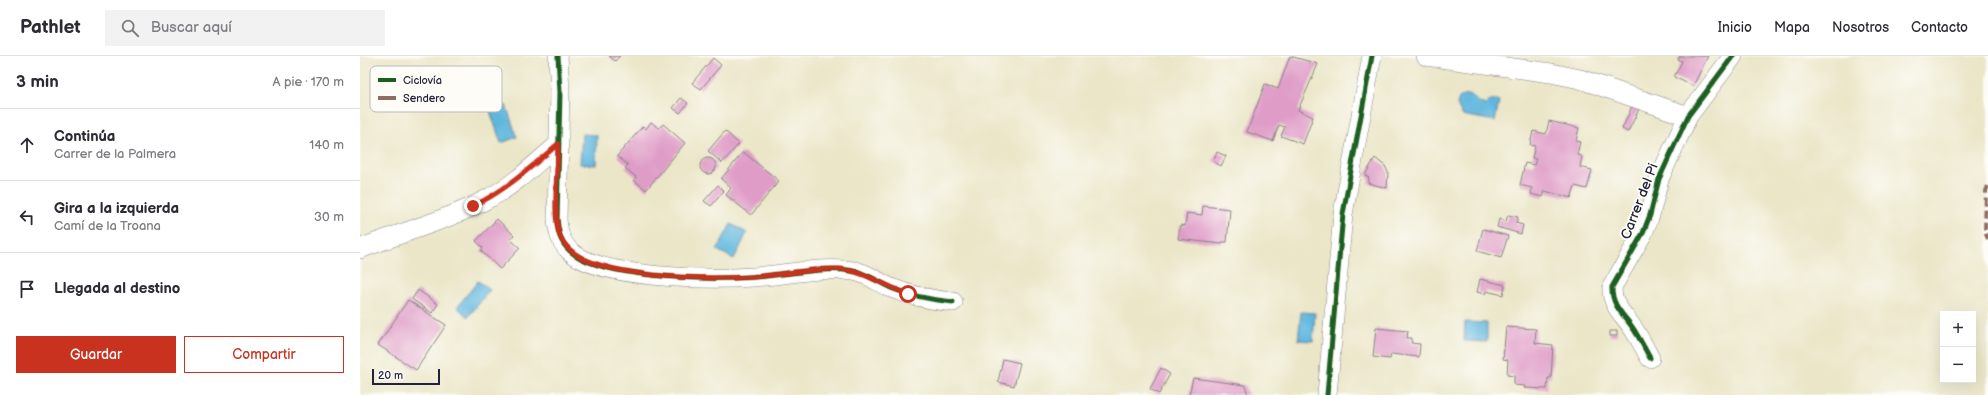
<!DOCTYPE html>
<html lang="es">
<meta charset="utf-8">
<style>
:root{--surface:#fff;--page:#f2f2f3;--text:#2b2b33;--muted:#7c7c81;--line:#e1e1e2;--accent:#c8321e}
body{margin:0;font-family:"Balsamiq Sans",sans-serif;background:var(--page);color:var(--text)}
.controls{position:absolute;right:12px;bottom:12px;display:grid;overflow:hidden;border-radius:0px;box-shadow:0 4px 16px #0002}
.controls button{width:36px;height:36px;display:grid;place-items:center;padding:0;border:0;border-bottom:1px solid var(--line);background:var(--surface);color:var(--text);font:20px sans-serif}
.scale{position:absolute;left:12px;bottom:10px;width:68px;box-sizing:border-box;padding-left:4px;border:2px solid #22223b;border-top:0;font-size:11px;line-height:14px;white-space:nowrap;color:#22223b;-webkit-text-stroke:3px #fdfcf7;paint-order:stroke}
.stop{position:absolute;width:12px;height:12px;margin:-9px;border:3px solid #c8321e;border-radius:50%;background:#fff}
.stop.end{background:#c8321e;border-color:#fff;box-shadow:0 1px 4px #0008}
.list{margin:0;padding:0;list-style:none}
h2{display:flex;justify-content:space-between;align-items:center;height:52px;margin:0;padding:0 16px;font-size:17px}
h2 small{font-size:13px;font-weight:400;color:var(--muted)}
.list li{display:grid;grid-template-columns:26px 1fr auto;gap:12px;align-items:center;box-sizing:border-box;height:72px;padding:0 16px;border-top:1px solid var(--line)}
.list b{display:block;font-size:15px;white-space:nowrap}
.list p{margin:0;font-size:13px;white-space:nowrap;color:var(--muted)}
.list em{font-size:13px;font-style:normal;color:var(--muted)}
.actions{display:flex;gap:8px;padding:12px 16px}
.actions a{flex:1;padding:9px 0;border:1px solid var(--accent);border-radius:0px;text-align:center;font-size:14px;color:var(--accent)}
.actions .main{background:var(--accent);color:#fff}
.icon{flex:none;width:22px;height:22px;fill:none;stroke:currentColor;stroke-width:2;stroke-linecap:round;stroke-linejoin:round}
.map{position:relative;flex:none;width:1628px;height:339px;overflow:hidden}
header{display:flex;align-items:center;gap:24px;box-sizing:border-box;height:56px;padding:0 20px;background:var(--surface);border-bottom:1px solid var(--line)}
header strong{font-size:19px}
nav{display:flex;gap:22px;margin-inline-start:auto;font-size:14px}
.search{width:280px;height:36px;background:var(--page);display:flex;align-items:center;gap:10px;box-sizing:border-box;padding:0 14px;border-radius:0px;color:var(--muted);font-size:15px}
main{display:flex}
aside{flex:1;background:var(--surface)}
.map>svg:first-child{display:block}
.water{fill:#61b7de;stroke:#426c8c}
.building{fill:#df9cc7}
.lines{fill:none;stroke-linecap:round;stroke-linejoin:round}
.minor-casing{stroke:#868482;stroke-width:20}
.minor{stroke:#fff;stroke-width:19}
.quiet{stroke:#8d6e63;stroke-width:4;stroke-dasharray:8 4;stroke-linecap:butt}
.cycleway-casing{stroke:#fdfcf7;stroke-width:8}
.cycleway{stroke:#1b5e20;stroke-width:5}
.route{stroke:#c8321e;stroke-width:5}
.labels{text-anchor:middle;stroke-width:4;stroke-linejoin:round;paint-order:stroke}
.street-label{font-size:14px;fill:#22223b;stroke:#fdfcf7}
.key{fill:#fdfcf7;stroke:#bbbbbf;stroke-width:1}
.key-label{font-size:11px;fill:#22223b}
</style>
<header>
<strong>Pathlet</strong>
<div class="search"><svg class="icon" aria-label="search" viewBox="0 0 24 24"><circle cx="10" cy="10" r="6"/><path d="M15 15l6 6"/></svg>Buscar aquí</div>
<nav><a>Inicio</a><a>Mapa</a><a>Nosotros</a><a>Contacto</a></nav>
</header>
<main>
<aside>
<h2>3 min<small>A pie · 170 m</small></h2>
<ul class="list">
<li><svg class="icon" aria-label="ahead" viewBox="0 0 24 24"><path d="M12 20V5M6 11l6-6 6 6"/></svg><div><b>Continúa</b><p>Carrer de la Palmera</p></div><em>140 m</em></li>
<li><svg class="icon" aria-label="left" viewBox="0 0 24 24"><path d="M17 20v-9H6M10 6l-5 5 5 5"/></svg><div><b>Gira a la izquierda</b><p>Camí de la Troana</p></div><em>30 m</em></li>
<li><svg class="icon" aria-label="arrive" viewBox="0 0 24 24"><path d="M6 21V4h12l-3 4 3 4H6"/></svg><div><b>Llegada al destino</b></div></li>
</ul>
<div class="actions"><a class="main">Guardar</a><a>Compartir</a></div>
</aside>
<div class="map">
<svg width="1628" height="339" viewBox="0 0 1628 339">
<rect width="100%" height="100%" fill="#fdfcf7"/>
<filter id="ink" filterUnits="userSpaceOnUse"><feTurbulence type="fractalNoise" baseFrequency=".025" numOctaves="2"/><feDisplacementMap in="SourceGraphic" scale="8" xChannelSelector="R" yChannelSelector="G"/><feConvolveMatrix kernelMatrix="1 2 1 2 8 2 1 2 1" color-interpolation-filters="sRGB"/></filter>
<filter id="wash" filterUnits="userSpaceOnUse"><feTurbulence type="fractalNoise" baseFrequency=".012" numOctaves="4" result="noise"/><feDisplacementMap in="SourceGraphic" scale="16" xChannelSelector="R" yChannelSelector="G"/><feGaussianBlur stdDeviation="0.9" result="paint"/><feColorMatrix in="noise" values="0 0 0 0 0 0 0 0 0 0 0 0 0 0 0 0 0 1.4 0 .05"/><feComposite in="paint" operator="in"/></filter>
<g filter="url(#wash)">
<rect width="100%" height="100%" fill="#ebe6c8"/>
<path class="water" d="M1105 39H1111L1119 47 1126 49 1130 44 1139 45 1135 65 1102 59 1097 48 1099 42Z
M146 49 157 81 141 87 130 55Z
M222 78 237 79 236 109 220 108Z
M371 168 387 177 374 203 357 194Z
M118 225 130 234 108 261 97 251Z
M941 256 955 257 953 285 938 284Z
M1105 266 1127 267V286L1104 285Z"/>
<g id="blocks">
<path class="building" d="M249 0H260L255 5Z
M930 0 958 8 938 54 953 61 943 88 921 80 925 71 919 69 913 85 887 76 905 28 918 33Z
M1320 0H1348L1333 30 1314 21 1322 5 1318 4Z
M353 2 361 9 341 33 332 27Z
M321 42 328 47 320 57 313 52Z
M1273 48 1280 51 1268 76 1262 73Z
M1189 65 1219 72 1216 85 1220 86 1217 99 1222 100 1220 111 1232 114 1227 133 1215 130 1211 142 1185 135 1183 141 1171 138 1172 132 1160 129 1165 107 1174 109 1176 103 1172 102 1175 90 1170 89 1173 75 1186 78Z
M291 66 299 72 303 68 325 87 286 134 274 124 276 121 265 112 268 109 257 100 283 70 286 73Z
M365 75 379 88 362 107 348 95Z
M383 96 419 125 391 159 366 139 371 132 361 123Z
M857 96 866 100 861 110 853 105Z
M1015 102 1025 110 1028 116 1027 132 1008 127 1009 122 1005 119Z
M340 110a8 8 0 1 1 16 0a8 8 0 1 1-16 0Z
M358 129 364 135 351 150 344 145Z
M843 150 870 153 867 186H862V188L818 183 820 169 825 170 827 157 842 159Z
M1148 159 1158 161 1156 167 1163 169 1161 178 1137 171 1139 163 1146 165Z
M137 163 154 179 150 183 160 192 140 213 121 195 123 192 116 185Z
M1123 173 1148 180 1141 202 1117 195Z
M1120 223 1145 229 1143 239 1126 235 1125 238 1117 236Z
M58 234 78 248 72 257 52 243Z
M48 244 86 269 56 314 18 289Z
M1146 271 1176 273 1175 287 1193 289 1191 322H1188L1187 333 1164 332 1165 330 1154 329V320L1147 319 1148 304 1143 303Z
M1016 272 1048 275 1047 282H1052L1051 287 1060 288 1059 301 1031 298 1030 303 1013 301Z
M1250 275H1257V280H1250Z
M643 303 660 307 654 330 638 326Z
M801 312 810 318 799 338 790 333Z
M833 322 885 329 888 339H829Z"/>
</g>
</g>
<g filter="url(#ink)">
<use href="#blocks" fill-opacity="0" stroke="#868482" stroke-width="1"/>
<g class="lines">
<defs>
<path id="minor" d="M198 0 200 36 197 163C198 176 200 186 210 195 240 223 352 224 393 221 426 219 460 210 493 215 506 216 519 227 531 232 551 240 572 244 593 246
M1066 0 1191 17 1220 23 1328 60
M0 193C42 176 92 163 131 141 156 128 177 106 199 88
M1290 302C1285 293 1281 285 1276 277 1267 261 1251 251 1252 231L1283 177 1290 159 1299 123 1328 60 1373 0
M967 339 983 158 1012 0"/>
</defs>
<use href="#minor" class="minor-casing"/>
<use href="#minor" class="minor"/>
<path class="quiet" d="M1628 130 1626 135 1625 176 1628 183"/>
<defs>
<path id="cycleway" d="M198 0 200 36 197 163C198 176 200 186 210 195 240 223 352 224 393 221 426 219 460 210 493 215 506 216 519 227 531 232 551 240 572 244 593 246
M1290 302C1285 293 1281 285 1276 277 1267 261 1251 251 1252 231L1283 177 1290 159 1299 123 1328 60 1373 0
M967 339 983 158 1012 0"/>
</defs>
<use href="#cycleway" class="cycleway-casing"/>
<use href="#cycleway" class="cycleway"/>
</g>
</g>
<g class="lines" filter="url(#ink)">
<path class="route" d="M113 150C145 135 171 111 198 88 198 111 191 166 202 184 224 225 350 223 392 221 421 219 451 212 480 213 504 215 525 230 548 238"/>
</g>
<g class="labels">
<g class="street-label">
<text transform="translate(1279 145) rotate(-69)" y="5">Carrer del Pi</text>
</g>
</g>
<rect x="10" y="10" width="132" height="46" rx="6" class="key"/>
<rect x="18" y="22" width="18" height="4" fill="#1b5e20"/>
<rect x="18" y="40" width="18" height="4" fill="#8d6e63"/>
<g class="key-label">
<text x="43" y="28">Ciclovía</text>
<text x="43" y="46">Sendero</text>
</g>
</svg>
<div class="controls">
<button>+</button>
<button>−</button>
</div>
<div class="scale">20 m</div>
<div class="stop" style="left:548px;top:238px"></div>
<div class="stop end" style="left:113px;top:150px"></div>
</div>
</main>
